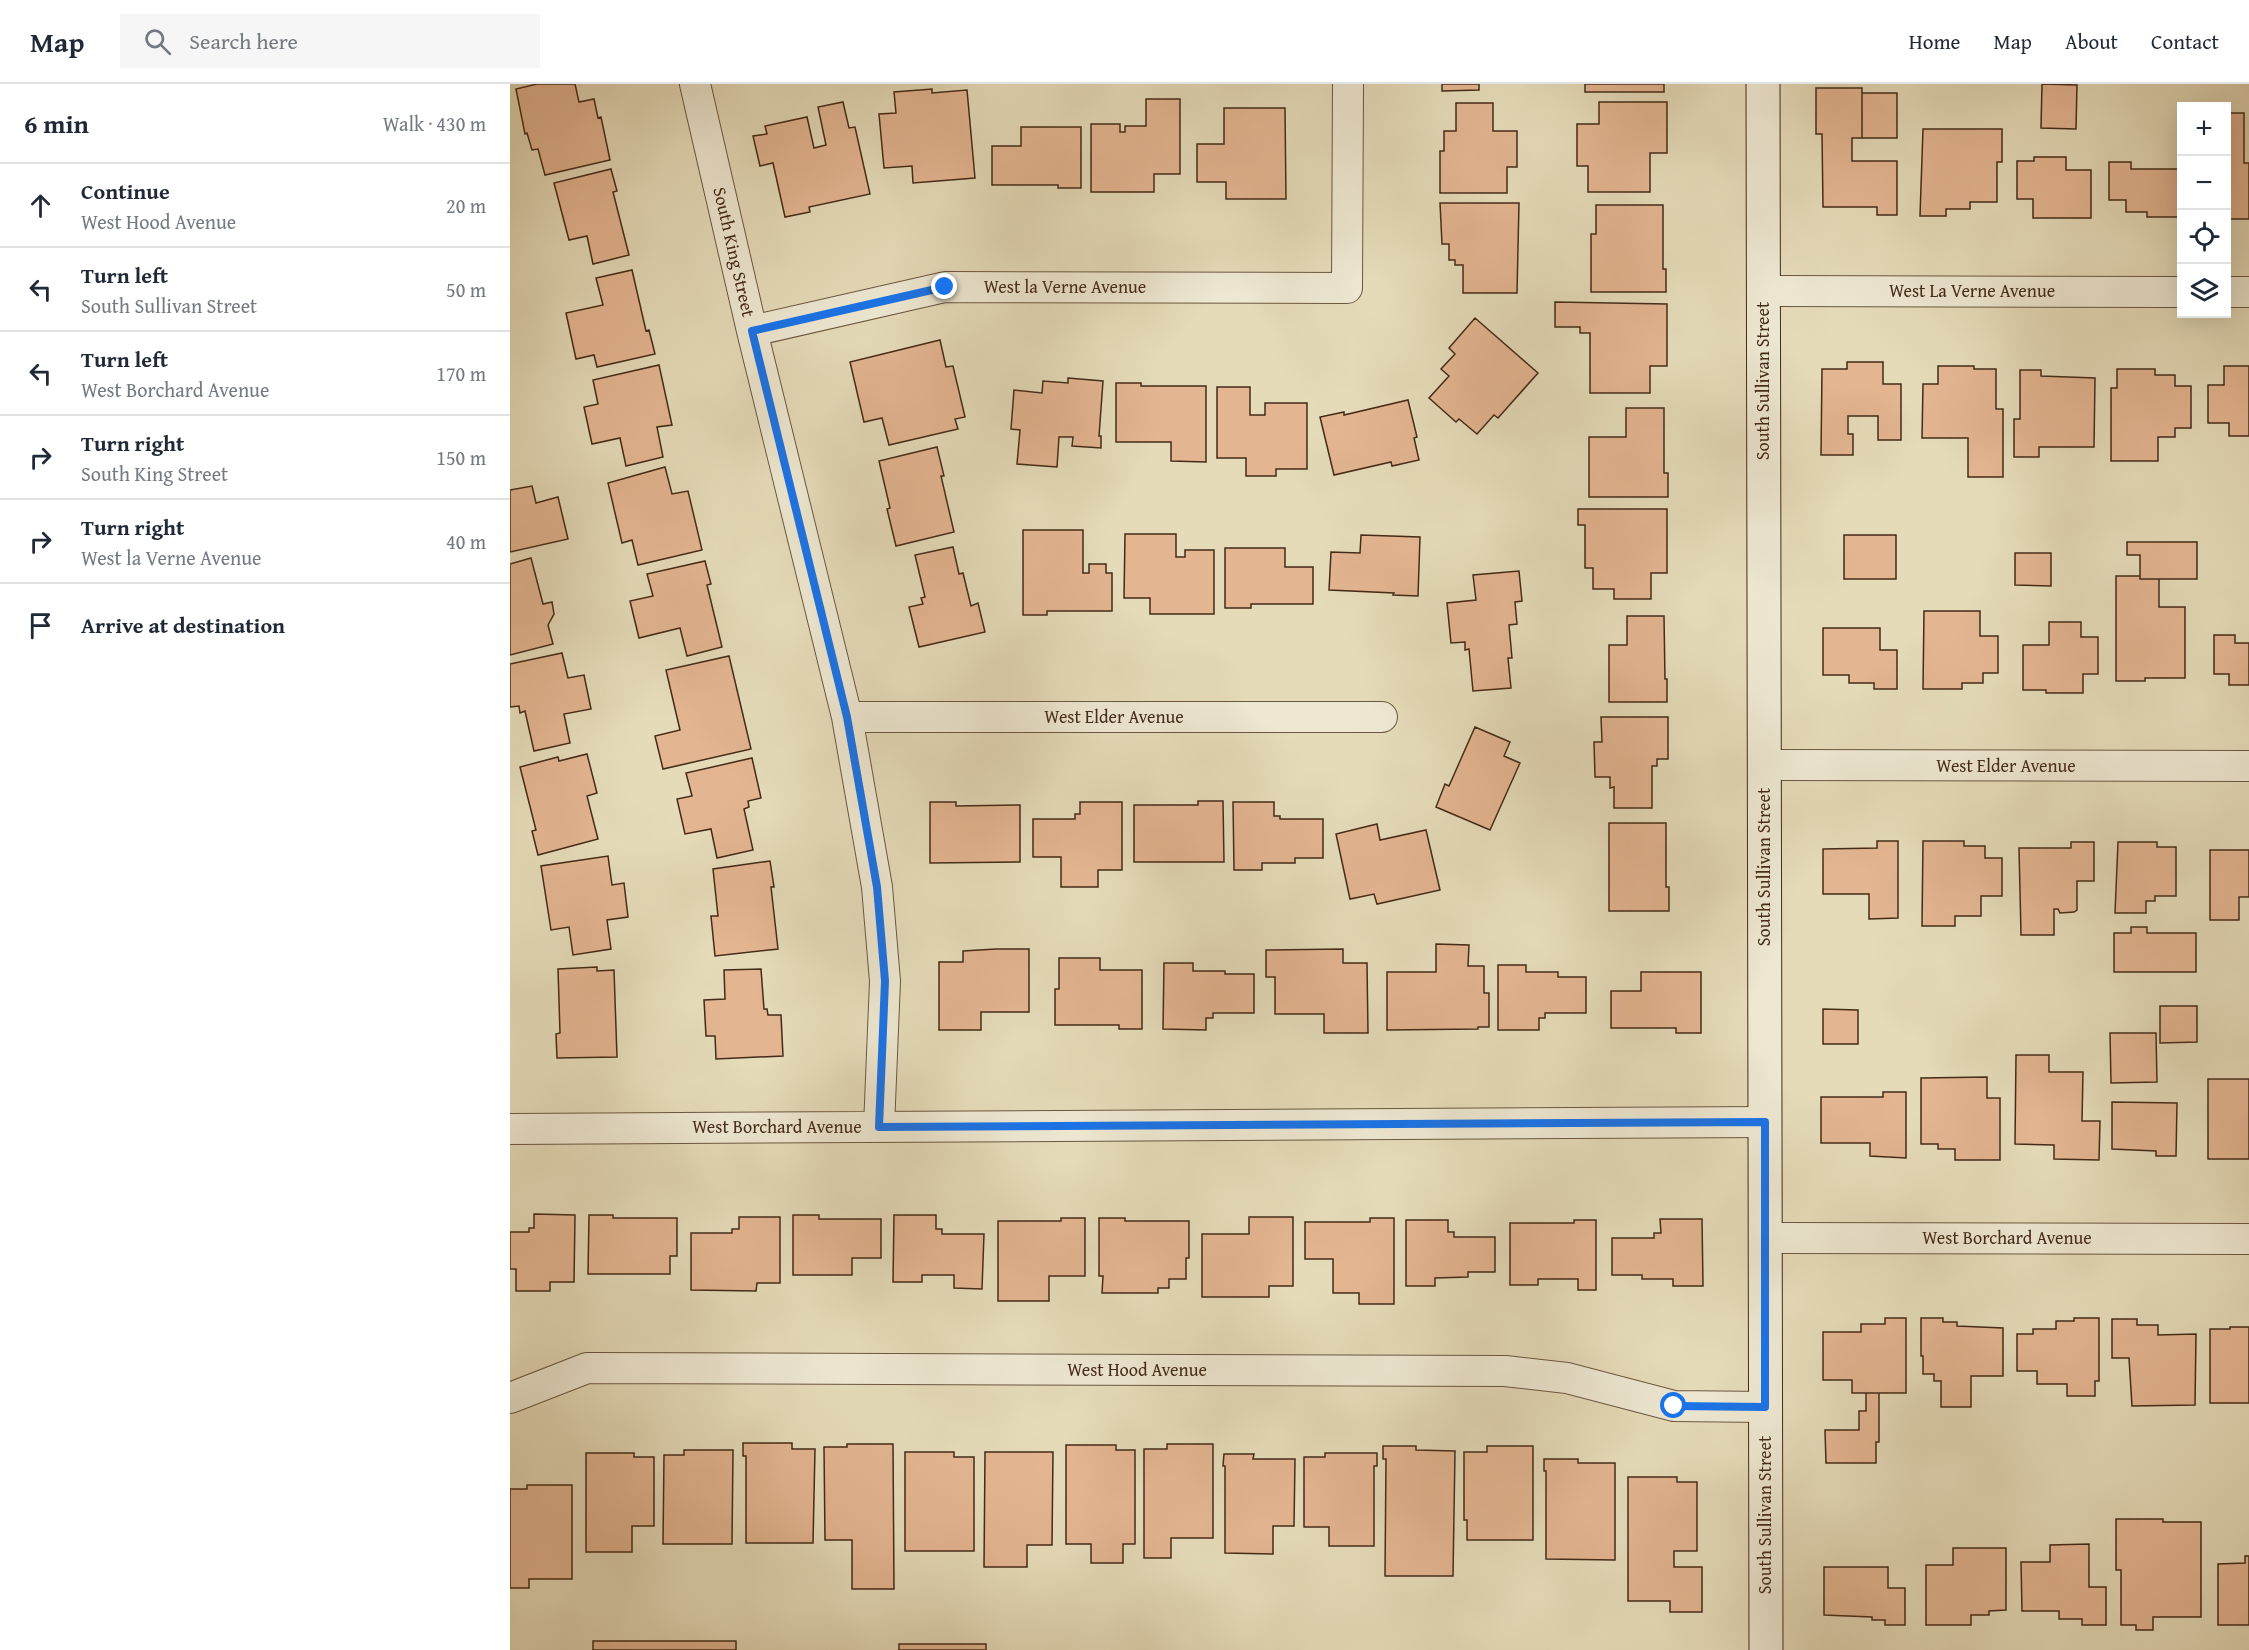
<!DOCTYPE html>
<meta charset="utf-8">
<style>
:root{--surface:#fff;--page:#f6f6f7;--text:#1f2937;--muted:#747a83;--line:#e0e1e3}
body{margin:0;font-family:"Gentium Book Plus",serif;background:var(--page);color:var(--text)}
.controls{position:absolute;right:18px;top:18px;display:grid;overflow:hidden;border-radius:0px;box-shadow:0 6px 24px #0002}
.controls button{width:54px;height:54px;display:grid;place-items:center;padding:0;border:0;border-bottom:2px solid var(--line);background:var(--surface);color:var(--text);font:30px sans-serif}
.stop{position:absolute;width:18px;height:18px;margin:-14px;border:4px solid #1a73e8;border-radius:50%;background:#fff}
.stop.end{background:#1a73e8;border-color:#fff;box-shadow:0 2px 6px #0008}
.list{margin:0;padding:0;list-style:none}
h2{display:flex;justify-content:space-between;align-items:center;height:78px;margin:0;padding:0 24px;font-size:26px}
h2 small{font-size:20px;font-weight:400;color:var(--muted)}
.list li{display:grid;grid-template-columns:39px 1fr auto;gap:18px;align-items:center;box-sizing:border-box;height:84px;padding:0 24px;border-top:2px solid var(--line)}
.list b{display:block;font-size:22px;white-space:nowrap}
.list p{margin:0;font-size:20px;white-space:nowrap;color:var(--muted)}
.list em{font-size:20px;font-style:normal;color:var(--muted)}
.icon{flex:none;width:33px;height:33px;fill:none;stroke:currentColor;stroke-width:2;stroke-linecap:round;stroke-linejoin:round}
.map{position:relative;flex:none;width:1739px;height:1566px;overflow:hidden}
header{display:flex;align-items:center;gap:36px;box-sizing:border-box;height:84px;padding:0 30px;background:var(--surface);border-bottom:2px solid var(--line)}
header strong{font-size:28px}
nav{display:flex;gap:33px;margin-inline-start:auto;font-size:21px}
.search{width:420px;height:54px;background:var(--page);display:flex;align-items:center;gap:15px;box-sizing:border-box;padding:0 21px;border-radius:0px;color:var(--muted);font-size:22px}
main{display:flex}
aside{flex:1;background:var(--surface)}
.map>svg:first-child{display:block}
.building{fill:#e3b591;stroke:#442b17;stroke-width:1.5}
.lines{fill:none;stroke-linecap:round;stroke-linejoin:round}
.street-casing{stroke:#6c5740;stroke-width:32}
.secondary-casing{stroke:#442b17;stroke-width:35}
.street{stroke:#eee8d2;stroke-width:30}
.secondary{stroke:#eee8d2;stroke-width:33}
.route{stroke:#1a73e8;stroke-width:8}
.labels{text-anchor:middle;stroke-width:4.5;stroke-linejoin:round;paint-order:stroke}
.street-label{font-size:18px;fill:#442b17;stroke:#eee8d2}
</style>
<header>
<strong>Map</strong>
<div class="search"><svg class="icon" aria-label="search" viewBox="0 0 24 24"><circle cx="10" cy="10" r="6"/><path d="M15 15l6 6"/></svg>Search here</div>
<nav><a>Home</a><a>Map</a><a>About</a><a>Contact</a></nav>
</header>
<main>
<aside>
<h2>6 min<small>Walk · 430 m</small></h2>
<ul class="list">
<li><svg class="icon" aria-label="ahead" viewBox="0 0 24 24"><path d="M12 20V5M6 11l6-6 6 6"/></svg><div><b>Continue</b><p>West Hood Avenue</p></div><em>20 m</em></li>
<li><svg class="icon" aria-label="left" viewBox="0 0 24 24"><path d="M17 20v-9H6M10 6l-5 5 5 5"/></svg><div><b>Turn left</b><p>South Sullivan Street</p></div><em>50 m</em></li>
<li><svg class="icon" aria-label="left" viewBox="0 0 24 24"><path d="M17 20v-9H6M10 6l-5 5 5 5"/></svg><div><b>Turn left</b><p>West Borchard Avenue</p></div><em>170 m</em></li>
<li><svg class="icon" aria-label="right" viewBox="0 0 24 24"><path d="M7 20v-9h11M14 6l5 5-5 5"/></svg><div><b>Turn right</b><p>South King Street</p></div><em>150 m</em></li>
<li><svg class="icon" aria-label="right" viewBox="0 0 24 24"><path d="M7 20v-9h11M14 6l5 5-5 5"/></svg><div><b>Turn right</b><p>West la Verne Avenue</p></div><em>40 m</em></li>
<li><svg class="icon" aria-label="arrive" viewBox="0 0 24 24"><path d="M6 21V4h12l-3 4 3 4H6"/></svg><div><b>Arrive at destination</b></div></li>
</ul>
</aside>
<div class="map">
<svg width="1739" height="1566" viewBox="0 0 1739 1566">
<rect width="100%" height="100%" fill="#e5dbb9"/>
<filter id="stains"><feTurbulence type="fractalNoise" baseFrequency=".00333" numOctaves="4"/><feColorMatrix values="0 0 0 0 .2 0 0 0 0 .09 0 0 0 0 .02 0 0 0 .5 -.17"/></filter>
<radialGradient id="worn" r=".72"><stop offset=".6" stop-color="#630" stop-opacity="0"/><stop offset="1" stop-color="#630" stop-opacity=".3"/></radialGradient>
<path class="building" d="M27 0H65L69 18 84 15 88 34 91 33 100 76 35 91 28 65 22 66 17 49 15 50 6 5Z
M932 0H969V6L932 7Z
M1075 0H1154V8H1075Z
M1532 0 1567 1 1566 45 1531 44Z
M1306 4H1352V54H1342V77H1387V131H1367V123H1313L1312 50H1306Z
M422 5V9L457 6 465 94 403 99 402 82 374 84 369 30 386 29 384 8Z
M1352 9H1387V54H1352Z
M636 15H670V90H644V108H581V40H610V48H615V42H636Z
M333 18 339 44 345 43 360 110 299 123 300 128 275 133 263 79 250 82 243 52 257 50 255 42 297 33 304 64 316 61 308 23Z
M1089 18H1157V69H1140V108H1078V82H1067V40H1089Z
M946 19H983V47H1007V83H997V109H930V67H934V47H946Z
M714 24H775L776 115H716V98H687V60H714Z
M1716 29H1734V79H1739V135H1717Z
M511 43H571V104H548V101H482V62H511Z
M1413 45H1492V78H1487V118H1460V125H1436V132H1410Z
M1524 73H1556V86H1581V134H1523V115H1507V77H1524Z
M1599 78H1621V85H1672V133H1637V128H1616V116H1599Z
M101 85 107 107 103 108 119 171 83 180 77 152 59 156 44 99Z
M930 119H1009L1007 209H953V181H945V176H939V160H932Z
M1086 121H1153V185H1156V208H1081V150H1086Z
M122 186 136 247 139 246 145 270 87 283 84 271 66 275 56 229 93 221 86 194Z
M1045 218 1157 220V282H1140V309H1080V249H1070V243H1045Z
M965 234 1028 289 988 334 984 331 967 350 949 335 946 338 919 314 939 292 931 285 945 270 939 264Z
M430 256 436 283 443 282 455 333 445 335 448 345 379 361 372 334 354 338 340 278Z
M1337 278H1373V300H1391V356H1368V332H1338V350H1343V371H1311L1312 285H1337Z
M149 281 162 341 147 343 153 373 116 382 110 354 82 360 74 323 88 320 83 296Z
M1428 282H1464V285H1486V325H1493V393H1458V354H1412L1413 300H1428Z
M1714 282H1739V352H1719V339H1698V301H1714Z
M1607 285H1645V291H1665V302H1681V344H1665V353H1648V377H1601V304H1607Z
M1510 286H1531V292L1585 294 1584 363H1529V373H1504V335H1510Z
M558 294 593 297 589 352H591V364L562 362 563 353H549L547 383 507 380 510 346 501 345 504 306 532 309 533 297 558 299Z
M606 299H631V302H696V378L661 377V358H606Z
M707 303H740V331H755V319H797V385H766V392H736V374H707Z
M898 316 907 353 904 354 909 376 882 382 881 378 824 391 810 333 834 328V331Z
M1116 324H1154V389H1158V413H1079V353H1116Z
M427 363 434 392H431L444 448 386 462 377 425 380 424 369 377Z
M155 383 162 410 178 407 192 466 128 481 122 456 112 459 98 399Z
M22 402 26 419 48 413 58 455 0 468V406Z
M1068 425H1157V489H1141V515H1104V505H1083V484H1075V441H1068Z
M513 446H573V489H579V480H596V489H602V527H537V531H513Z
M615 450H666V473H675V466H704V530H640V514H614Z
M851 451 910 453 908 512 883 511 884 509 819 506 821 468 850 469Z
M1334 451H1386V495H1334Z
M1617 458H1687V495H1630V471H1617Z
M443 463 449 490 453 489 461 522 468 519 475 548 409 563 399 523 413 520 411 514 415 513 405 471Z
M715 464H775V483H803V520H741V524H715Z
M1505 469H1541V502L1505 501Z
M21 474 33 520 42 518 44 530 38 541 43 560 0 571V480Z
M195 477 201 500 197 501 212 563 177 572 170 544 129 554 120 517 143 512 137 490Z
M1009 487 1012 517 1005 518 1007 540 999 541 1002 574H998L1001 604 963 607 959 565 955 566V558L941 559 937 519 966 516 963 491Z
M1606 492H1630V495H1649V523H1675V594H1635V597H1606Z
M1414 527H1470V552H1488V589H1473V599H1452V605H1413Z
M1117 532H1154L1155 595H1157V618H1099V561H1117Z
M1539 538H1571V553H1588V590H1573V609H1536V606H1513V561H1539Z
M1313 544H1370V566H1387V605H1364V599H1339V591H1313Z
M1704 551H1725V559H1739V601H1719V590H1704Z
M52 569 58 594 74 591 81 625 54 630 60 659 24 667 15 627 10 629 9 622 0 623V580Z
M219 572 241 665 153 685 145 652 170 646 156 586Z
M1091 633H1158V675H1147V682H1142V724H1104V703L1100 704V693H1085L1084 658H1092Z
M965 643 1000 658 994 672 1010 679 980 746 926 723 935 700 939 702Z
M77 670 87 709 77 712 88 755 28 771 22 747 26 746 10 683 48 673 49 677Z
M242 674 251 714 238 717 239 723 234 725 243 766 207 774 201 745 175 750 167 715 182 712 176 689Z
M688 717H713L714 778H624V721H688Z
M420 718H446V722L510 721V778L420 779Z
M570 718H612V786H588V803H551V773H523V735H565V730H570Z
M723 718H764V732H770V735H813V774H785V779H752V786H724Z
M1099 739H1156V803H1159V827H1099Z
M867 740 870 756 916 746 930 806 867 820 864 810 840 815 826 750Z
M1367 757H1388V834L1359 835V810H1313V765L1367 764Z
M1413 757H1454V762H1475V774H1492V812H1471V832H1445V842H1412Z
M1561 758H1584V797H1567V826L1564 828 1550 829 1548 825H1544V851H1511L1509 764H1561Z
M1608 758H1647V763H1666V812H1645V817H1636V829H1605Z
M1700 766H1739V813H1729V836H1700Z
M98 772 102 801 114 799 118 833 97 836 101 865 63 871 59 843 41 846 31 782Z
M260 777 264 803H261L268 865 205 872 201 832H208L203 785Z
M1621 843H1637V849H1686V888H1604V849H1621Z
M926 860 959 861 958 882H974V909H979V943H968V945L877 946V888H926Z
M486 865H519V928H471V946H429V878H453V867Z
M833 865V879H857L858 949H814V930H765V893H756V866Z
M549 874H590V886H632V945H609V941H545V905H549Z
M654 879H683V887H715V890H744V929H703V934H696V946L653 945Z
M988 881H1016V888H1048V893H1076V929H1035V934H1029V946H988Z
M87 883V887L104 886 107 973 47 974 46 950 50 949 48 885Z
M251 885 254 925H257L258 931H271L273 972 206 975 205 952H196L194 916 215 915 214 886Z
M1131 888H1191V949H1166V944H1101V907H1131Z
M1650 922H1687V958L1650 959Z
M1313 925 1348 926V960H1313Z
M1600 949H1646L1647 998 1601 999Z
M1506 971H1539V988H1573L1572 1037H1590L1589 1076 1544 1075V1061L1505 1060Z
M1477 993V1014H1490V1076H1445V1065H1428V1060H1411V994Z
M1698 995H1739V1075H1698Z
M1373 1008H1396V1074L1360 1072V1059H1311V1013H1373Z
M1602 1018 1667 1019 1666 1072H1646V1067L1602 1065Z
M24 1130 65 1131 64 1198H40V1207H6V1185H0V1148H19V1144H24Z
M79 1131H103V1134H167V1172H160V1190H78Z
M283 1131H309V1135H371V1174H342V1191H283Z
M384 1131H426V1145H432V1150H474L472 1205 444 1204V1191H412V1198H383Z
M229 1133H270V1199H247L246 1207 181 1206V1149H222V1145H229Z
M739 1133H783V1202H759V1213H692V1150H739Z
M551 1134H575V1192H539V1217H488V1137H551Z
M589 1134H615V1137H679V1174H676V1195H659V1204H648V1209H592L593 1192H589Z
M860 1134H884V1220H849V1209H823V1175H795V1138H860Z
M1150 1135H1192L1193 1202H1163V1195H1132V1191H1102V1154H1144V1149H1151Z
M896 1136H938V1148H944V1153H985V1188H958V1193L925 1194V1202H896Z
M1064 1136H1086V1206H1068V1195H1028V1201H1000V1139H1064Z
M1375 1234H1396V1309H1342V1296H1313V1248H1351V1240H1375Z
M1411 1234H1433V1238H1447V1242L1493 1244V1292H1461V1323H1431V1297H1424V1290H1413V1272H1411Z
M1564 1234H1589V1297H1585V1312H1557V1300H1527V1287H1507V1250H1523V1245H1546V1237H1564Z
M1602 1235H1627V1241H1648V1251L1686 1250 1685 1321 1622 1322 1619 1274H1602Z
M1720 1243H1739V1319H1700V1245H1720Z
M1356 1309H1369V1358H1366V1379H1316L1315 1346H1349V1327H1356Z
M233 1359H282V1365H305L303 1459H236V1372H233Z
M337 1360H383L384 1505H342V1456H315L314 1363H337Z
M657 1360H703V1454H661V1474H634V1365H657Z
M556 1361H606V1366H625V1460H613V1479H581V1460H556Z
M873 1362H906V1366L945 1367 943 1492H875L876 1375H873Z
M977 1362H1023V1456H957V1436H954V1368H977Z
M174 1366H223L222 1460H153L154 1371H174Z
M395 1368H444V1373H464V1467H395Z
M475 1368H543L542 1461H517V1483H474Z
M76 1369H124V1373H144V1442H122V1468H76Z
M815 1369H867V1382H864V1462H819V1443H794V1373H815Z
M714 1370H744L743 1375H785L784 1442H763V1470L715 1469V1382H713Z
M1034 1375H1068V1379H1105V1476L1036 1475V1387H1034Z
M1118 1393H1167V1398H1187V1467H1164V1483H1192V1528H1160V1517H1118Z
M17 1401H62V1495H19V1504H0V1405H17Z
M1606 1435H1653V1438H1691V1533H1643V1546H1626V1541H1611V1486H1606Z
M1579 1460V1503H1596V1541H1572V1535H1549V1527H1512L1511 1478H1540V1461Z
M1443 1464H1496V1526L1479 1527V1531H1461V1541H1416V1481H1443Z
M1735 1472H1739V1541H1708V1480L1735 1479Z
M1314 1483H1378V1504H1395V1541H1375V1536H1362V1533L1314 1531Z
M83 1557H226V1566H83Z
M389 1560H476V1566H389Z"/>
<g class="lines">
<defs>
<path id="street" d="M185 0 242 247 337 633 367 803 375 897 369 1043
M1253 207 1672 208
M1716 208H1739
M242 247 435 203 837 204 838 0
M337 633H872
M1254 681 1739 682
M0 1045 1255 1038
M1255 1154 1739 1155
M0 1314 77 1284 995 1287 1057 1294 1164 1322 1255 1323"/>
<path id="secondary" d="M1253 0 1256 1566"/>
</defs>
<use href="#street" class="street-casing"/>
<use href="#secondary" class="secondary-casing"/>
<use href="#street" class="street"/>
<use href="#secondary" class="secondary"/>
</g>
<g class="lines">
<path class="route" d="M435 203 242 247 337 633 367 803 375 897 369 1043 1255 1038V1323L1164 1322"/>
</g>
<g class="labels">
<g class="street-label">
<text transform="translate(224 168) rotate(77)" y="6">South King Street</text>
<text x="555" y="209">West la Verne Avenue</text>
<text x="1462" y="213">West La Verne Avenue</text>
<text transform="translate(1253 297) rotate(-90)" y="6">South Sullivan Street</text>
<text x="604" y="639">West Elder Avenue</text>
<text x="1496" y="688">West Elder Avenue</text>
<text transform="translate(1254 783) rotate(-90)" y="6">South Sullivan Street</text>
<text x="267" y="1049">West Borchard Avenue</text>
<text x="1497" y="1160">West Borchard Avenue</text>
<text x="627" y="1292">West Hood Avenue</text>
<text transform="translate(1255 1431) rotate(-90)" y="6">South Sullivan Street</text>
</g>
</g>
<rect width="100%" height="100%" filter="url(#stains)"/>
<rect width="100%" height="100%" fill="url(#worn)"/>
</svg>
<div class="controls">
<button>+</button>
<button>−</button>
<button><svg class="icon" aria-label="locate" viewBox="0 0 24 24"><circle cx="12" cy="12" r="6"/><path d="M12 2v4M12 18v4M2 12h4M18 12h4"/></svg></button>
<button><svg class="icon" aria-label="layers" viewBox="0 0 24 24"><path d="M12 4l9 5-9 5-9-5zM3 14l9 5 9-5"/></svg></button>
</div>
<div class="stop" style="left:1164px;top:1322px"></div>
<div class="stop end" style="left:435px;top:203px"></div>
</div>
</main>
